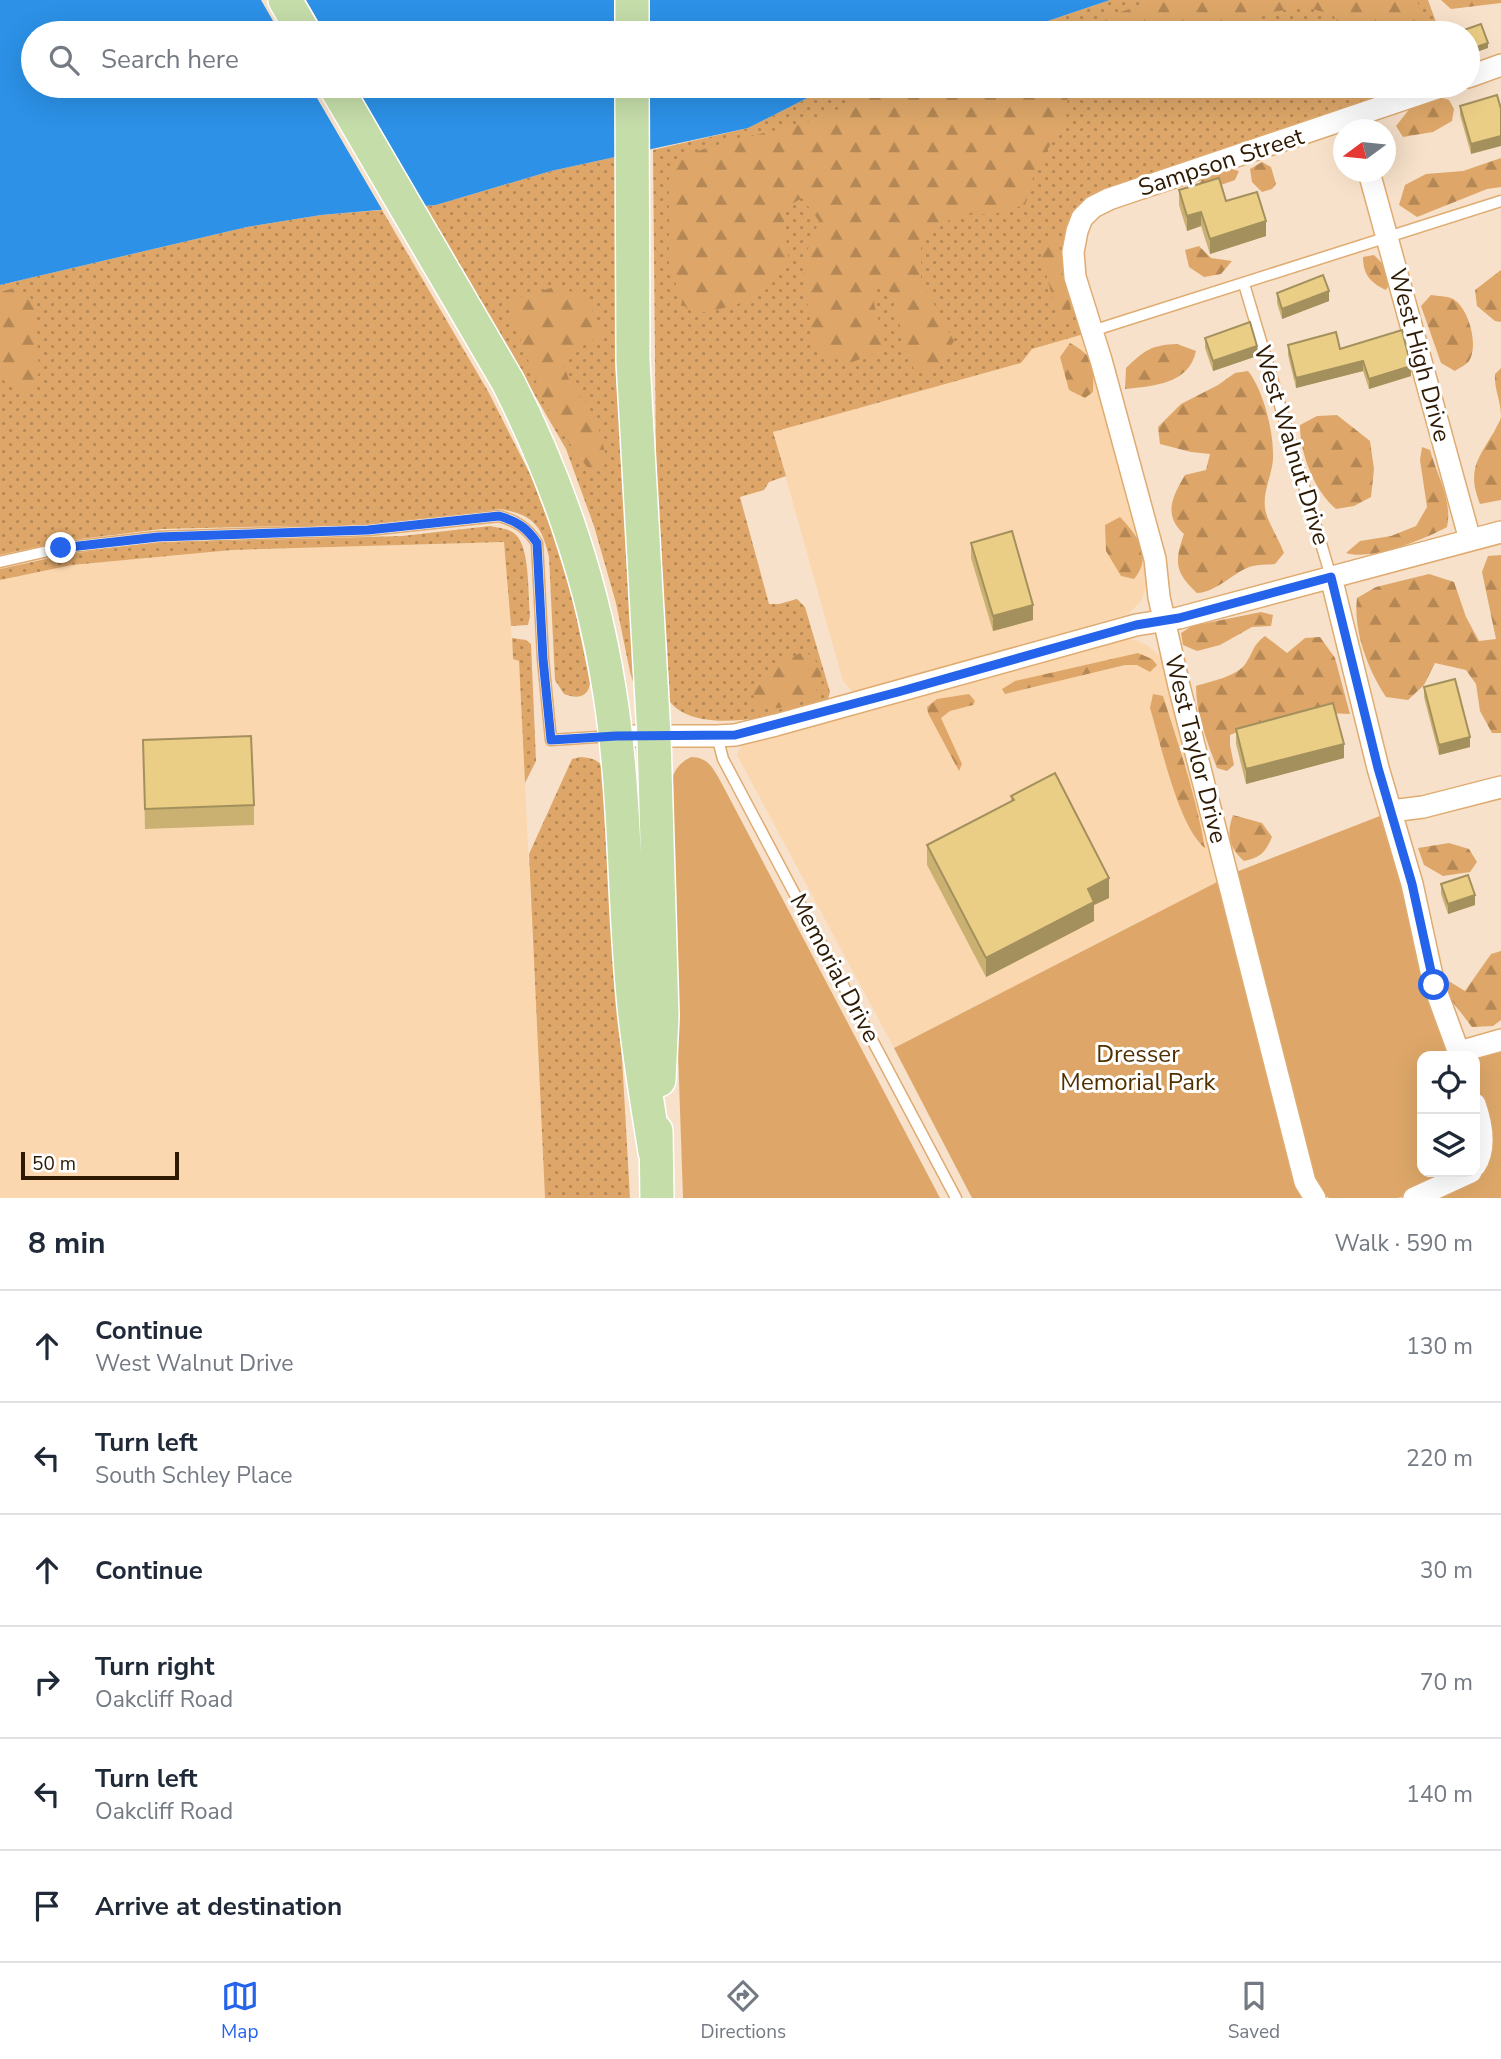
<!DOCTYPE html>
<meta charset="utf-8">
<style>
:root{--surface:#fff;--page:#f6f6f7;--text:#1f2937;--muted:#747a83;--line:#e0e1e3;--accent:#2563eb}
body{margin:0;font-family:"Nunito Sans",sans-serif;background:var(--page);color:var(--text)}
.controls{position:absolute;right:21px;bottom:21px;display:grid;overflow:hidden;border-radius:14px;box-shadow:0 7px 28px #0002}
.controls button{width:63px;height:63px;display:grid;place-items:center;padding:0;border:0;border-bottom:2px solid var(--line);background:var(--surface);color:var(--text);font:35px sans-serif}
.compass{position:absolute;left:1333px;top:119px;width:63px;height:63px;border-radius:50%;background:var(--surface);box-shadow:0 7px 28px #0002;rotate:255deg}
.scale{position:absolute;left:21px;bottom:18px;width:158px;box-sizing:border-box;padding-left:7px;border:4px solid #2e1a02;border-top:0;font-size:19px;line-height:24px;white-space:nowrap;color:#2e1a02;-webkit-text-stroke:5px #fff;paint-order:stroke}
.stop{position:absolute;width:21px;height:21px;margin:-16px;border:5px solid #2563eb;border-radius:50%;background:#fff}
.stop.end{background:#2563eb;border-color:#fff;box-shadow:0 2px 7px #0008}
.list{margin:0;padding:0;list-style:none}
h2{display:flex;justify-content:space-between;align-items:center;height:91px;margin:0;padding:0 28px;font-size:30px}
h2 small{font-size:23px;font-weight:400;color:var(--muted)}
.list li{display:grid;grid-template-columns:46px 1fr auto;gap:21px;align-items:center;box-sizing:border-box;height:112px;padding:0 28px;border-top:2px solid var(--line)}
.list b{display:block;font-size:26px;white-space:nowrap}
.list p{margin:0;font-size:23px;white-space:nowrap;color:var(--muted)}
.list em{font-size:23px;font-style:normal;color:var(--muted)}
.icon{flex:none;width:38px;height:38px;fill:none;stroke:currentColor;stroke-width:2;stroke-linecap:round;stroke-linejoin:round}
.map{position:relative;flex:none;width:1501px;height:1198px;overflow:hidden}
.search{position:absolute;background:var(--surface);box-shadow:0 7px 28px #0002;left:21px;right:21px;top:21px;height:77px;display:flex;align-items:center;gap:18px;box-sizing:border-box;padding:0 24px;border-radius:38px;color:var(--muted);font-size:26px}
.sheet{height:763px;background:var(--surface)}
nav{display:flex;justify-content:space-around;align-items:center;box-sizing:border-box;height:98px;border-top:2px solid var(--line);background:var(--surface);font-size:19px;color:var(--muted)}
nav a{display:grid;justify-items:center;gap:4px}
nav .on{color:var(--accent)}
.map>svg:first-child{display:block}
.built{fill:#fbd7b0}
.grass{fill:url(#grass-dots)}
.forest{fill:url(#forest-firs)}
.green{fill:#dea769}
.water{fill:#2c91e7}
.pier{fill:#f7e1ca}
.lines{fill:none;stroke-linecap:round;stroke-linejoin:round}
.lane-casing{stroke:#dfab70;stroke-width:13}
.street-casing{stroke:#dfab70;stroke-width:24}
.primary-casing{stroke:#fff;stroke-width:36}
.lane{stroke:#fff;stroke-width:10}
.street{stroke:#fff;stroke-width:21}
.primary{stroke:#c5dda9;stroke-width:33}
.wall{fill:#cab172}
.shaded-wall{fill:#a4905d}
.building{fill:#ebce85;stroke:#a4905d;stroke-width:2}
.route{stroke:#2563eb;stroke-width:9}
.labels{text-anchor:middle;stroke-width:6;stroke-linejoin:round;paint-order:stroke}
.street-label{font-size:24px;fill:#2e1a02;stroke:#fff}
.park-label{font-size:24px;fill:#513000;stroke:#fff}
</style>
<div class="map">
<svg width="1501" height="1198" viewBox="0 0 1501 1198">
<defs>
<pattern id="grass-dots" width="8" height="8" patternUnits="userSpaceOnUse" patternTransform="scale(1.75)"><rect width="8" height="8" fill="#dea769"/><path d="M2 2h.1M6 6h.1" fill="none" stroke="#b48754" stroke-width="1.8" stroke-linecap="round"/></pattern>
<pattern id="forest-firs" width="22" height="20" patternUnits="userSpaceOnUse" patternTransform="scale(1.75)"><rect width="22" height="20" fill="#dea769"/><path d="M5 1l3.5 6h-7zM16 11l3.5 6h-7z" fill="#b48754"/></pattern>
</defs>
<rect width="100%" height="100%" fill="#f7e1ca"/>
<path class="built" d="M1084 334 1147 560V582L1142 600 1128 614 869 690 852 691 843 681 773 432 1021 363 1031 349Z
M505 542 513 659 519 660 545 1198H0V580L72 565 232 550Z
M1127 639 1136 640 1149 646 1165 661 1223 879 894 1048 737 755 739 750 742 745 764 739Z"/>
<path class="grass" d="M1110 0H1428L1440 33H1002L1027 28Z
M831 86H1424L1081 210 1084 334 1032 349 1021 363 773 432 786 476 769 482 764 490 740 497 769 604H779L797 599 805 607 830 692 827 702C787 713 694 740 667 698L654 527 656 461 653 150 748 128Z
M615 157V361L637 682H633L630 672 616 603 594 526 566 449 425 206 436 205 551 171Z
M382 210 489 393 531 476 550 526 572 596 590 682C589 698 577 699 564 694L555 680 549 557C542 525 532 514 500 509L372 527 290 526 162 529 64 541 0 555V285L247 227 321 215Z
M490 526C498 528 509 528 516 535 530 548 528 596 530 616L528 625 511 626 504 542 232 550 72 565 0 580V569L59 556 140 543 402 536Z
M512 638 526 640 531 644 536 761 525 783 519 661 513 659Z
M580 757C595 758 602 761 606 776L630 1198H545L529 854 572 759Z"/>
<path class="forest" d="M1156 0H1417L1422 16 1410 33H1343L1333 15 1306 7 1272 12 1221 33H1059Z
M1441 0H1501V3L1451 9Z
M884 86H1072L1068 92 1066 118 1035 171 1025 205 994 214 958 215 921 237V280L954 341 937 369 915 371 903 347 895 296 876 280 874 304 887 349 847 364 814 348 802 264 819 221 802 198 783 209 789 263 763 293 733 306 695 314 683 305 669 264V177L680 158 709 147 819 119Z
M1439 97 1449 100 1454 109 1452 121 1433 132 1403 137 1396 126 1411 107Z
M1501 158V187L1487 189 1417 217 1399 205 1405 185 1426 174 1463 171Z
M1262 162 1271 167 1276 184 1272 189 1262 192 1252 182 1250 169Z
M1231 169 1239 171 1235 180 1215 187 1196 188 1202 180Z
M1056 239 1062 255 1072 317 1059 321 1042 259V242Z
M1199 246 1211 258 1232 261 1221 274 1204 277 1189 267 1185 250Z
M1374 255 1384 265 1390 283 1386 290C1371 283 1363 275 1363 257Z
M1501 270V322L1495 321 1477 306 1475 290Z
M14 288 29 294 36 312 39 373 25 396 5 382 0 374V292Z
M551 288 580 293 594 313 601 335 562 359 570 383 588 405 598 426 607 460 601 472 587 467 567 440 543 400 512 317 509 300Z
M1431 295C1437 296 1448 296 1453 299 1469 308 1479 346 1469 361 1466 365 1459 368 1455 371L1441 363 1421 306Z
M1070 343C1095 357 1094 364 1093 392L1085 398 1069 390 1060 357Z
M1177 344 1196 351C1189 384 1154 386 1125 389L1126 368C1145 350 1151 345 1177 344Z
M1501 368V500L1480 504C1467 471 1477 460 1494 432 1496 427 1500 422 1501 417 1501 399 1494 391 1495 374Z
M1248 371C1264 391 1274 433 1273 459 1272 476 1261 495 1266 513 1270 526 1279 540 1284 553L1275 564C1266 565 1255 564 1247 568 1229 576 1216 592 1197 593 1175 573 1174 562 1184 534 1163 515 1172 497 1185 475L1206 470 1210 454 1191 452 1160 444 1158 427 1181 404 1218 385 1235 373Z
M1337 415 1370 441 1374 469 1371 497 1354 506 1336 509C1314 490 1300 454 1300 425L1317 416Z
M1422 447 1430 450C1437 475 1453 502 1447 527 1423 540 1371 561 1346 553L1360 541 1391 536 1416 526 1427 507 1420 460Z
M1120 517C1138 536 1153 556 1134 579L1121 576 1106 551 1105 525Z
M1501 555V733H1492L1480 711 1476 684 1466 670 1435 663 1424 685 1408 700 1386 697C1368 670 1353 631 1357 598L1376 587 1429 574 1454 582 1466 617 1479 641 1496 639 1482 572 1488 556Z
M1261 612 1273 615 1271 626 1252 627 1220 645 1197 651 1183 645 1181 633 1192 626Z
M1265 636 1287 653 1305 638 1320 637 1335 658 1350 714 1326 713 1245 729 1230 735V745L1234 765 1227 771 1217 768C1207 741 1196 715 1196 686 1211 681 1237 677 1246 663 1254 651 1252 646 1265 636Z
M804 651C817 659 821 667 822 682L810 699 779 708 755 707 753 692 777 665Z
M1138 653 1152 659 1157 665 1150 672 1137 665H1125L1005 694 1002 689 1015 681Z
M969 694 975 701 973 705 950 711 941 718 962 764 959 771 928 713 927 707 937 699Z
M1153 694 1163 696C1179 746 1196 796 1205 848 1178 826 1161 744 1150 708Z
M1233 815 1262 823 1272 837C1265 853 1261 857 1244 861 1229 848 1226 834 1233 815Z
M1449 843 1469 849 1477 862 1470 872 1443 876 1424 865 1418 848Z
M1501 951V1020L1493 1026 1472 1027 1448 996 1447 980 1465 991 1491 954Z"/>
<path class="green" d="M691 757C709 757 714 770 722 784L940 1198H683L669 786C674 772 677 764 691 757Z
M1385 814 1452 1056H1422V1172H1456L1408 1196 1397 1198H1329L1320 1191 1311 1179 1231 874Z
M1223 879 1309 1198H972L894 1048Z
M1501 1045V1198H1431L1442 1193 1489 1132 1475 1087V1056Z"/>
<path class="water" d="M0 0H1110L1027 28 1002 33H33V86H831L748 128 551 171 436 205 321 215 247 227 0 285Z"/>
<path class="pier" d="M261 0H306L325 33H280Z
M310 86H356L427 209 384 213Z"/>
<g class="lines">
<defs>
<path id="lane" d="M1244 284 1331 577
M1092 331 1501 201
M0 562 61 548 158 537 368 530 499 516C517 521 527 528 537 543L543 659 551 740 612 736
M717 736 723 759 956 1198"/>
<path id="street" d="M1468 77 1501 65
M1369 172 1470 540
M1331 577 1378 768 1412 884 1434 985 1460 1056
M616 736H717L735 735 776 725 1136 625 1179 618 1501 532
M1391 811 1423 807 1501 787
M1459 1052 1501 1040
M1475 1104C1482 1124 1487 1148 1475 1166
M1315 1198 1305 1182 1179 686 1159 597 1155 559 1101 360 1075 277 1073 252 1077 231 1082 218 1093 207 1109 199 1443 86
M1414 1198 1471 1172"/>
<path id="primary" d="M285 0 304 33
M632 0V33
M335 86 508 382C557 479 592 581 609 688 627 796 623 907 635 1016 640 1061 648 1107 655 1152
M632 86 633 361 654 736 662 1016 659 1080
M656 1131 657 1198"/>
</defs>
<use href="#lane" class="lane-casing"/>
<use href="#street" class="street-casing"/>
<use href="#primary" class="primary-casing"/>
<use href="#lane" class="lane"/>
<use href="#street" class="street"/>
<use href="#primary" class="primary"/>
</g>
<path class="wall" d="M1460 106 1501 109 1471 154 1460 115Z
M1179 190 1226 201 1266 236 1210 254 1201 226 1187 231 1179 205Z
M1277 293 1329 301 1282 319 1277 303Z
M1205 338 1257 356 1213 371 1205 348Z
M1288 345 1340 349 1411 376 1369 389 1363 371 1296 388 1288 355Z
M971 543 1033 620 993 631 971 558Z
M1424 687 1470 747 1439 755 1424 697Z
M1236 729 1344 758 1246 784 1236 744Z
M143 740 254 805V825L145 829Z
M1011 796 1109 898 1094 905V921L986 977 927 865V845L1011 801Z
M1441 884 1475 905 1448 914 1441 894Z"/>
<path class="shaded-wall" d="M1488 43V48L1468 55V50Z
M1501 136V146L1471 154V144Z
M1201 212V226L1187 231V216Z
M1266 221V236L1210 254V239Z
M1329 291V301L1282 319V309Z
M1257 346V356L1213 371V361Z
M1363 361V371L1296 388V378Z
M1411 366V376L1369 389V379Z
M1033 605V620L993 631V616Z
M1470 737V747L1439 755V745Z
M1344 744V758L1246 784V769Z
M1109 878V898L1094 905V921L986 977V958L1088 889Z
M1475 895V905L1448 914V904Z"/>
<path class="building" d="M1481 24 1488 43 1468 50V33H1461V31Z
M1497 95 1501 109V136L1471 144 1460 106Z
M1219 178 1226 201 1257 192 1266 221 1210 239 1201 212 1187 216 1179 190Z
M1323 275 1329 291 1282 309 1277 293Z
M1250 322 1257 346 1213 361 1205 338Z
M1402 330 1411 366 1369 379 1363 361 1296 378 1288 345 1336 332 1340 349Z
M1012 531 1033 605 993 616 971 543Z
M1455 679 1470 737 1439 745 1424 687Z
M1333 703 1344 744 1246 769 1236 729Z
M251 736 254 805 145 809 143 740Z
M1055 773 1109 878 1088 889 1094 902 986 958 927 845 1014 800 1011 796Z
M1468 875 1475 895 1448 904 1441 884Z"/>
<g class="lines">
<path class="route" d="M61 548 158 537 368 530 499 516C517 521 527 528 537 543L543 659 551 740 616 736 735 735 898 692 1136 625 1179 618 1331 577 1378 768 1412 884 1434 985"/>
</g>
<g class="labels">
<g class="street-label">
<text transform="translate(1221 162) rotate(-18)" y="8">Sampson Street</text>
<text transform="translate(1420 355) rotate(75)" y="8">West High Drive</text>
<text transform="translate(1292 445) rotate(73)" y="8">West Walnut Drive</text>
<text transform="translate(1196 749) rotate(76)" y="8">West Taylor Drive</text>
<text transform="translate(835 968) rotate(62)" y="8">Memorial Drive</text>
</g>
<g class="park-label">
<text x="1138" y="1062">Dresser<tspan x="1138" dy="28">Memorial Park</tspan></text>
</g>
</g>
</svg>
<div class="controls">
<button><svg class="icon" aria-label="locate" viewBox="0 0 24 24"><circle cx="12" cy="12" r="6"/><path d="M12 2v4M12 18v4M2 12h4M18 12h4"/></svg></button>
<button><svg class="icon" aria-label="layers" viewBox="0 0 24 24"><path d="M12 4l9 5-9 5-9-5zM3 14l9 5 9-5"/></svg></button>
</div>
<svg class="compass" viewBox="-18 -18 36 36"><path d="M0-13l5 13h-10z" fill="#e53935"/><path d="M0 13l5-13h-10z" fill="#747a83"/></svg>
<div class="scale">50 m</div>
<div class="stop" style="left:1434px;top:985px"></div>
<div class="stop end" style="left:61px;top:548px"></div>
<div class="search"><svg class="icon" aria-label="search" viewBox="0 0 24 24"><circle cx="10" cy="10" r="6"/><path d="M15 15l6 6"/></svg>Search here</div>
</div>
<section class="sheet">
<h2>8 min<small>Walk · 590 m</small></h2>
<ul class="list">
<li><svg class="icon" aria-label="ahead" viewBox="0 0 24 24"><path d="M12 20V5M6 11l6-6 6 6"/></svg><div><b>Continue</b><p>West Walnut Drive</p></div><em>130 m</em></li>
<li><svg class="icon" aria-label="left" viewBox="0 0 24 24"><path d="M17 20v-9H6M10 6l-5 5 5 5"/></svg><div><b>Turn left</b><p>South Schley Place</p></div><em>220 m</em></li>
<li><svg class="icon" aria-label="ahead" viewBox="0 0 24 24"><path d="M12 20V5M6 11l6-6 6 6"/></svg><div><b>Continue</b></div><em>30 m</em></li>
<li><svg class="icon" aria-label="right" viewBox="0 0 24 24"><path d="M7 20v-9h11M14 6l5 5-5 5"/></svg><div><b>Turn right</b><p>Oakcliff Road</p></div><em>70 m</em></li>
<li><svg class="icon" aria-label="left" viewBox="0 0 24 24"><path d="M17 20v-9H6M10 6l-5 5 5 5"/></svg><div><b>Turn left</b><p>Oakcliff Road</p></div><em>140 m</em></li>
<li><svg class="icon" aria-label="arrive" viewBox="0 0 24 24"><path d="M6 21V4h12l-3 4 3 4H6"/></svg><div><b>Arrive at destination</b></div></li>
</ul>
</section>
<nav>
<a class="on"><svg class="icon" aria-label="map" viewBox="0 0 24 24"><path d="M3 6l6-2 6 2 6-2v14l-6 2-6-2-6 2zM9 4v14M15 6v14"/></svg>Map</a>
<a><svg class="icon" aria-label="directions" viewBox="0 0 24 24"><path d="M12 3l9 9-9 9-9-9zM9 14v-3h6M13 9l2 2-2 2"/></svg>Directions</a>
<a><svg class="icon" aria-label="saved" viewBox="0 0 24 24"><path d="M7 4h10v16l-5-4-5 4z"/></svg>Saved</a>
</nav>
